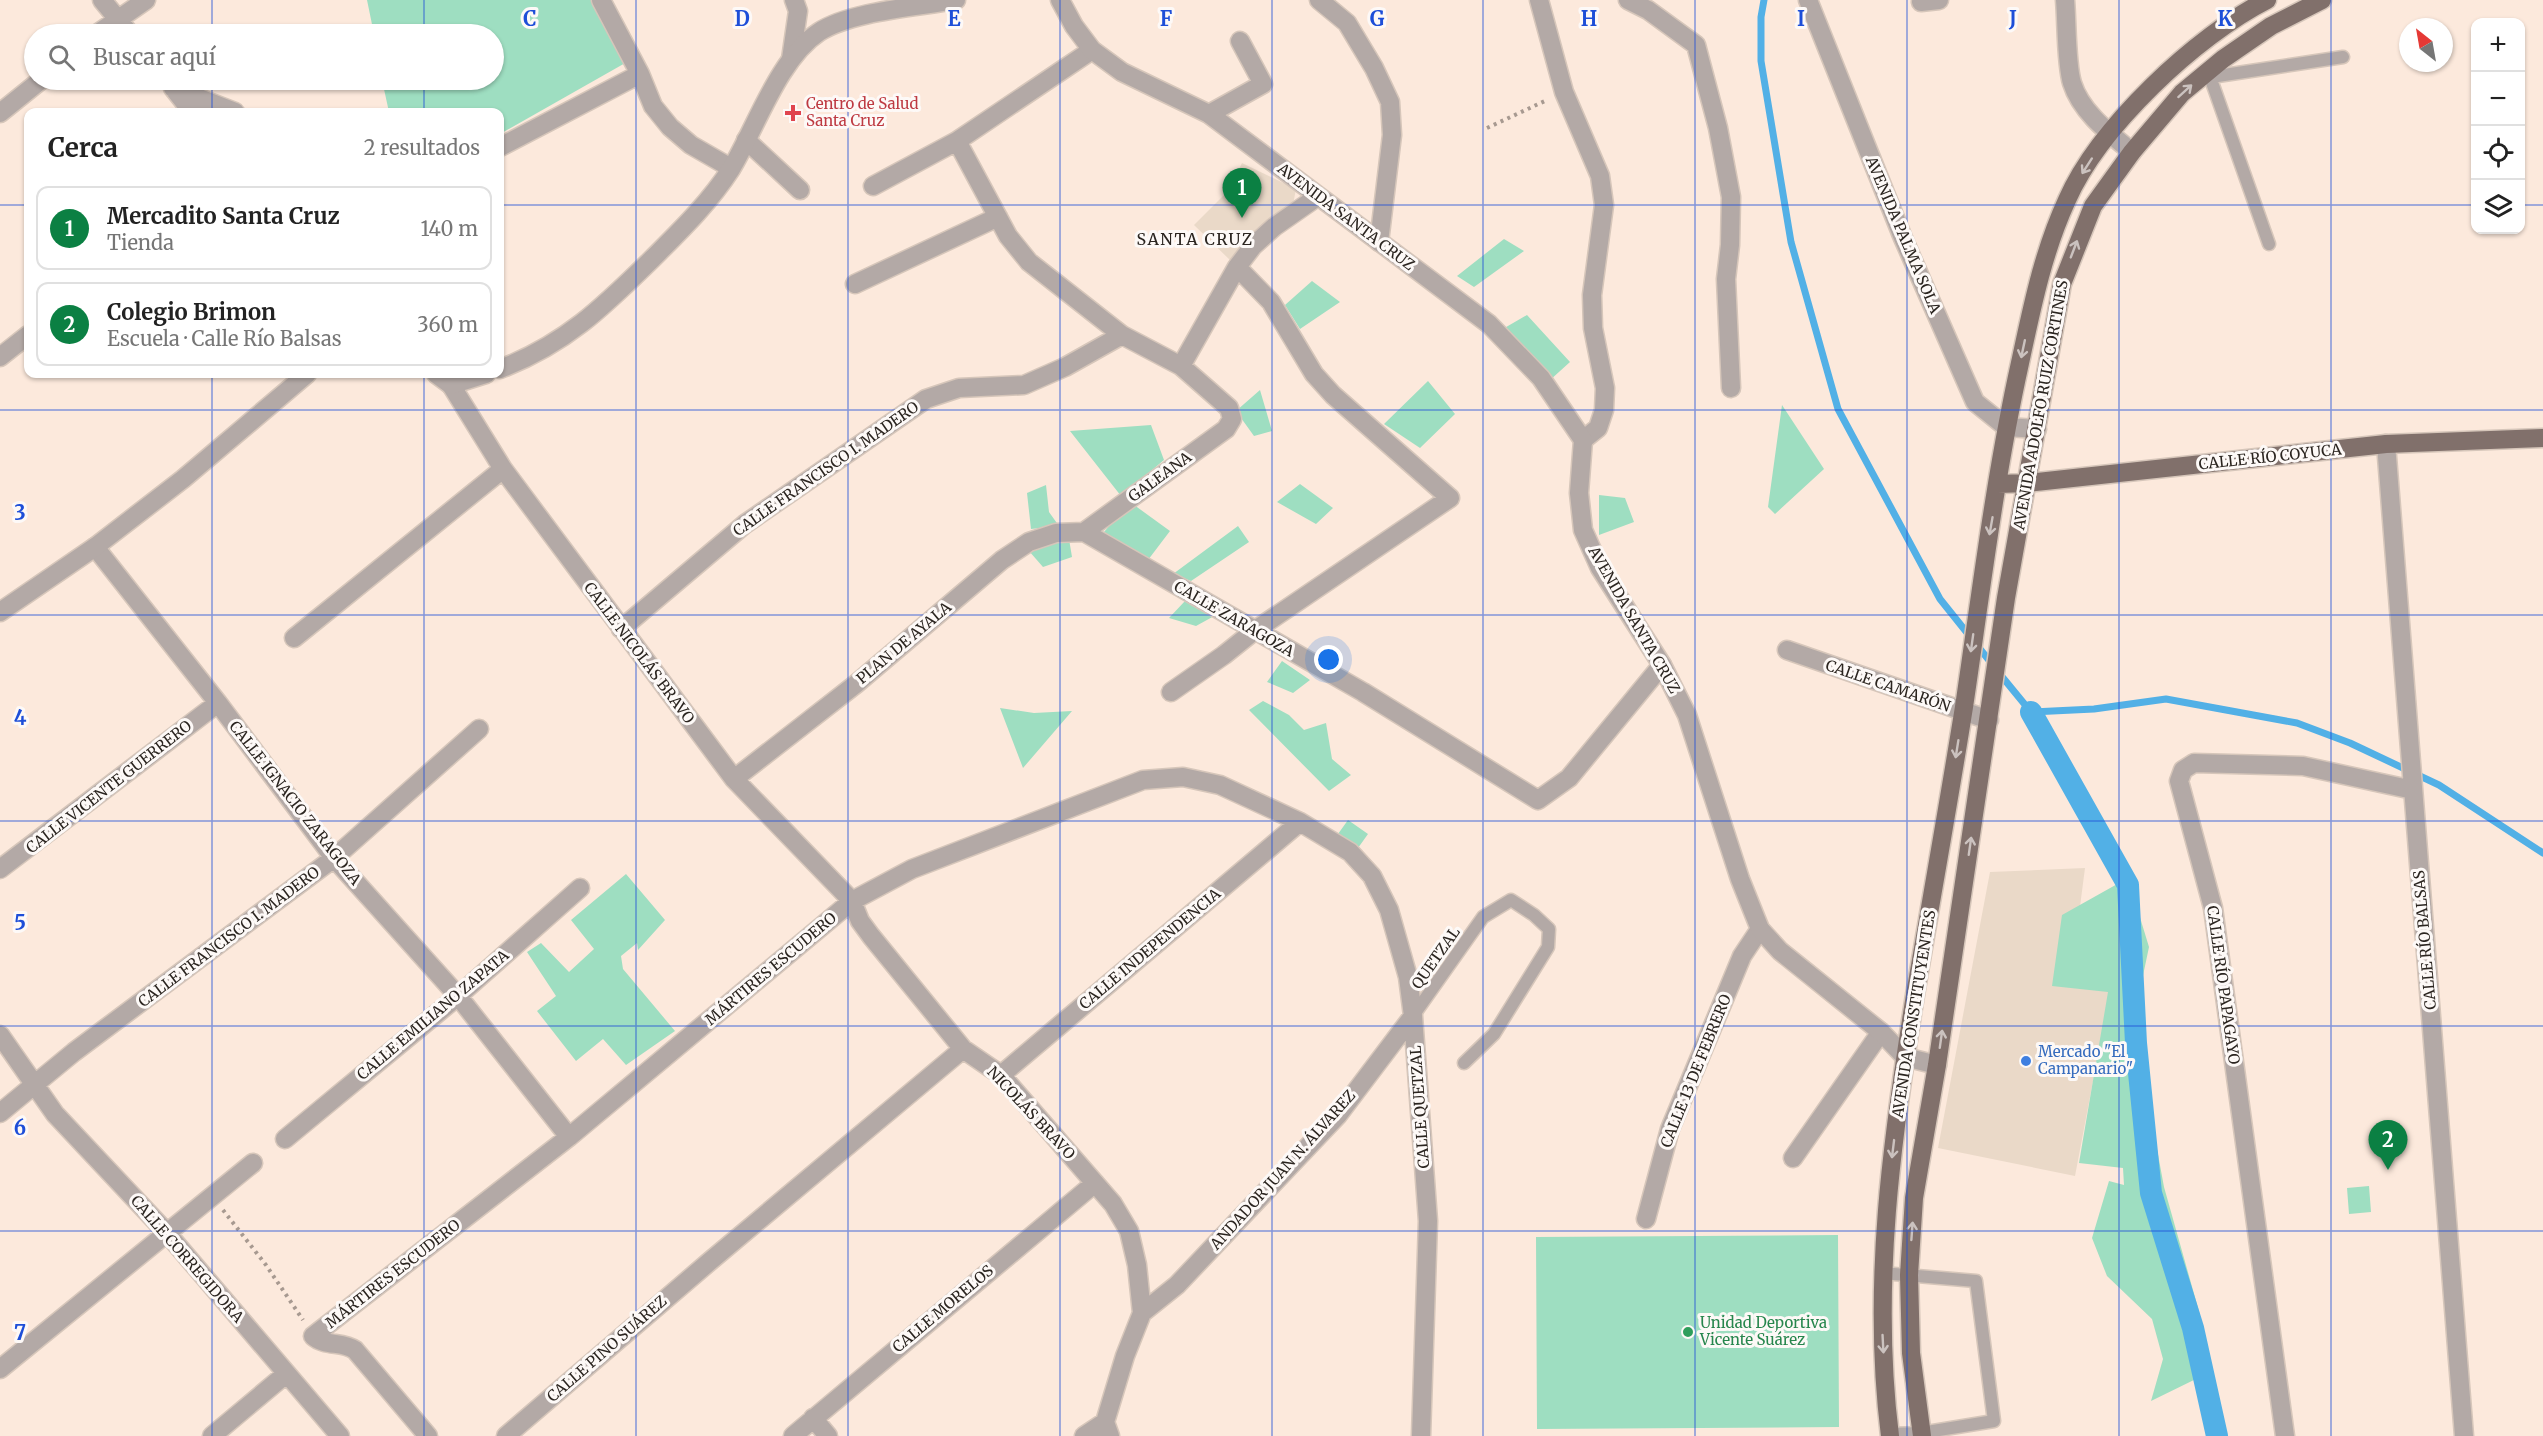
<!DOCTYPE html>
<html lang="es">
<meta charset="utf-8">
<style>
:root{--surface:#fff;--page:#f6f6f6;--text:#222;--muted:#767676;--line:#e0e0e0;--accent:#0b8043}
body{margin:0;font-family:Merriweather,serif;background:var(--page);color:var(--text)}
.controls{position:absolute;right:18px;top:18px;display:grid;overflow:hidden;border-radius:12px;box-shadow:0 2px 4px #0004}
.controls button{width:54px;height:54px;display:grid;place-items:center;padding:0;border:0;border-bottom:2px solid var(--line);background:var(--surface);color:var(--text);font:30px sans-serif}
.compass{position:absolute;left:2399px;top:18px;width:54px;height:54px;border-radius:50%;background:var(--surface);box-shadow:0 2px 4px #0004;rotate:329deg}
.you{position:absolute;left:1329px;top:660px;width:21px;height:21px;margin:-15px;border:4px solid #fff;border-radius:50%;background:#1a73e8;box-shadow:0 0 0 9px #1a73e833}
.badge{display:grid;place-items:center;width:39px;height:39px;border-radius:50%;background:var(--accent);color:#fff;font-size:20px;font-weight:700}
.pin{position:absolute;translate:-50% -50px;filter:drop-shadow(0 2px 3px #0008)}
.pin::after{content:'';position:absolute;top:32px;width:21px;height:18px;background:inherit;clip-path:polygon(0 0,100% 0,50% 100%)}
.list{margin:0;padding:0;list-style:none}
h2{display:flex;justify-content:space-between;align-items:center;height:78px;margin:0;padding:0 24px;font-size:26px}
h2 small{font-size:20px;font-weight:400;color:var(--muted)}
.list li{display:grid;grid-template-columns:39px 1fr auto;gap:18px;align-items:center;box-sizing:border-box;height:84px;margin:0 12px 12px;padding:0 12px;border:2px solid var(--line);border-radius:12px}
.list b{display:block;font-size:22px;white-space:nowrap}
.list p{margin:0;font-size:20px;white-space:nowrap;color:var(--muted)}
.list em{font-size:20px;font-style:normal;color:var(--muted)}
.icon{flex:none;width:33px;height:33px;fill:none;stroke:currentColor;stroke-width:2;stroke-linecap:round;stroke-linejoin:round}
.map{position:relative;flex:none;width:2543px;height:1436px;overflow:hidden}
.search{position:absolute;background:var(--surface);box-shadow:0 2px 4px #0004;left:24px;top:24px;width:480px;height:66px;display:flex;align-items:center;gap:15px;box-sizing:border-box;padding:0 21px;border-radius:33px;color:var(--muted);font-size:22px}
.panel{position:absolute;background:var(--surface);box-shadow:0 2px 4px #0004;left:24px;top:108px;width:480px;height:270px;border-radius:12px}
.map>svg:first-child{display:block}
.commercial{fill:#ead9c8}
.green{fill:#9edec1}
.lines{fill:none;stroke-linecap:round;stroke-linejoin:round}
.stream{stroke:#52b0e6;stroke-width:7}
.canal{stroke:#52b0e6;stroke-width:22}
.service-casing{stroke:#d6c6ba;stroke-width:15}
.minor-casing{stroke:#d6c6ba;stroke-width:21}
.tertiary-casing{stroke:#d6c6ba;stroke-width:21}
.primary-casing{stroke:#d6c6ba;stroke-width:21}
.path{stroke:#a79990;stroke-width:4;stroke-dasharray:3 4.5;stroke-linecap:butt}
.service{stroke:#b3a9a6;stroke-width:12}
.minor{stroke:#b3a9a6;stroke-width:18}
.tertiary{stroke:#b3a9a6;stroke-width:18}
.primary{stroke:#81706b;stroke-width:18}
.oneway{stroke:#cbc2bf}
.grid{fill:none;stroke:#1d4ed8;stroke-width:1.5;stroke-opacity:0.55}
.health-dot{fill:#e0444e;stroke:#fdf9f7;stroke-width:2}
.shop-dot{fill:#3f7fe0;stroke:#fdf9f7;stroke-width:2}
.leisure-dot{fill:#2e9e5b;stroke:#fdf9f7;stroke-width:2}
.labels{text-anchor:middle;stroke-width:6;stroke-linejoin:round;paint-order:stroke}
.health-label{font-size:15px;fill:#be3a42;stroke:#fdf9f7;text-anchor:start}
.street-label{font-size:15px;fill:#2b2520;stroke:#fdf9f7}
.shop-label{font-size:15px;fill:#366cbe;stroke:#fdf9f7;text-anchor:start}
.leisure-label{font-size:15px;fill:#27864d;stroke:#fdf9f7;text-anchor:start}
.neighbourhood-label{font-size:16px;letter-spacing:1.5px;fill:#2b2520;stroke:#fdf9f7}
.grid-label{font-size:20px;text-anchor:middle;font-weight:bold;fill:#1d4ed8;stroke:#fdf9f7;stroke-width:6;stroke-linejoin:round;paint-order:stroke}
</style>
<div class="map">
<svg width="2543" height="1436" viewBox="0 0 2543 1436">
<rect width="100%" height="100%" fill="#fce9dc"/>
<path class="commercial" d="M1242 163 1296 189 1292 210 1232 262 1194 225 1228 191Z
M2085 868 2072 968 2113 976 2075 1176 1938 1148 1990 872Z"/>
<path class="green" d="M367 0H595L627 62 500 134V112H389L382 80H494V34H374Z
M1504 239 1524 251 1474 287 1457 276Z
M1312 281 1340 302 1300 329 1285 305Z
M1527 315 1570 362 1549 381 1501 330Z
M1428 381 1455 414 1420 448 1384 424Z
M1260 390 1272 431 1254 436 1236 411Z
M1782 405 1824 469 1775 514 1768 507Z
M1151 425 1164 460 1121 496 1070 431Z
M1300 484 1333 508 1316 524 1277 502Z
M1046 485 1049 512 1059 526 1031 529 1027 493Z
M1599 495 1625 498 1634 522 1599 535Z
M1130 502 1170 531 1148 560 1104 532Z
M1238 526 1249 542 1191 581 1173 574Z
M1068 533 1072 557 1043 567 1029 551Z
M1185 601 1216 615 1196 626 1169 618Z
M1282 661 1310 680 1293 693 1267 682Z
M1263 701 1289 715 1304 730 1326 723 1332 759 1351 775 1329 791 1249 710Z
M1000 708 1034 713 1072 711 1023 768Z
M1348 820 1368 834 1358 848 1338 834Z
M626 874 665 920 638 950 637 943 621 956 623 969 675 1031 626 1065 603 1039 576 1061 537 1011 556 996 527 952 541 943 569 972 594 949 571 920Z
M2128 878 2149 947 2141 985 2143 1073 2164 1187 2200 1315V1377L2151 1401 2163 1359 2152 1319 2107 1276 2092 1238 2109 1181 2124 1185 2123 1168 2079 1163 2108 992 2052 986 2062 915Z
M2369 1186 2371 1212 2349 1214 2347 1188Z
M1838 1235 1839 1427 1537 1429 1536 1237Z"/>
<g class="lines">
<path class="stream" d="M1764 0 1761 17V61L1791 242 1838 409 1940 599 1992 664
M1999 673 2031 712 2094 709 2166 699 2297 723 2350 743 2439 785 2543 853"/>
<path class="canal" d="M2031 712 2128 885 2136 1043 2151 1193 2193 1328 2217 1436"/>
<defs>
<path id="service" d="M2208 71 2269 244
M2211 77 2343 57
M1413 1016 1483 917 1511 900 1534 915 1549 929 1548 947 1494 1034 1464 1063
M1882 1273 1976 1281 1994 1421 1921 1433 1890 1434"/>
<path id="minor" d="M102 0 130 34
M601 0 640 74 653 106 670 127 691 145 731 168
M1319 0 1347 23 1374 68 1390 102 1392 135 1379 242
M1539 0 1564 92 1600 176 1604 205 1592 295 1593 328 1605 388 1604 410 1598 428 1583 440
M1628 0 1648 10 1696 45 1718 128 1731 197 1730 245 1726 279 1731 388
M2065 0C2067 22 2066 63 2072 83 2081 112 2109 133 2132 152
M1921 2 1939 0
M97 34 146 0
M791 59 798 11 794 0
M173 88 235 112
M173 88 192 112
M0 113 41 80
M1209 114 1263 84 1240 41
M746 140 800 190
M957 141 1008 236 1029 262 1122 335 1181 366 1229 408 1232 419 1226 429 1084 532
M500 147 640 74
M873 186 957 141 1092 50
M855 284 998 217
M0 357 28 335
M1181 366 1237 267 1253 246 1274 227 1317 197
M451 385 503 469 734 779 852 901 860 921 871 936 963 1049 1001 1075 1113 1204 1129 1231 1137 1265 1142 1313 1125 1356 1105 1422 1110 1436
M2386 444 2464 1436
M1084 532 1363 692 1538 800 1569 778 1662 665
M95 547 218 703 334 858 458 996 569 1137
M621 629 745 524 926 399 959 388 1024 385 1065 367 1122 335
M294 638 503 469
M1787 650 1989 720
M1171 692 1224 655 1254 631 1450 498 1333 395 1314 374 1271 302 1237 267
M734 779 856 684 1002 560 1029 542 1056 533 1084 532
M0 869 218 703
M0 1035 55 1114 166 1232 340 1436
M1001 1075 1300 822
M0 1113 74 1052 334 858 479 729
M285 1139 458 996 580 888
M1793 1158 1881 1032
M1646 1219 1670 1129 1742 956 1760 929
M1142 1313 1177 1285 1338 1115 1413 1016
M0 1369 253 1163
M813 1418 828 1436
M212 1436 286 1374
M428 1436 355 1350C342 1341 325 1347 313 1336L569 1137 852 901 912 869 1143 780 1183 777 1220 785 1300 822 1350 852 1372 876 1389 910 1408 977 1413 1016 1428 1221 1421 1436
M506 1436 709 1262 963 1049
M793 1436 1095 1183
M1084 1436 1105 1422
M2285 1436 2213 908 2179 781 2183 770 2194 763 2303 766 2413 790"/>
<path id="tertiary" d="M1060 0 1074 26 1092 50 1122 72 1209 114 1489 324 1541 378 1583 440 1579 493 1583 530 1600 568 1662 665 1687 715 1740 879 1760 929 1780 951 1881 1032 1905 1057 1937 1065
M1808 0 1903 238 1975 402 2006 427 2037 429
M500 369C566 344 604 306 653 258 681 230 709 203 731 169 756 128 778 59 819 32 851 11 918 7 956 0
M436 374 451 385 486 374
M0 612 95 547 183 479 307 374"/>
<path id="primary" d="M1998 484 2027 483 2386 444 2543 438
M1890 1436C1871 1286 1892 1137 1916 989 1932 895 1949 801 1964 707 1981 592 1995 476 2020 363 2032 307 2043 252 2067 200 2099 127 2196 36 2267 0
M1922 1436 1911 1353 1909 1275 1914 1198 1937 1065 2006 598 2062 284 2093 206 2132 152 2182 93 2223 59 2271 26 2322 0"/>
</defs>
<use href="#service" class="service-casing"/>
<use href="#minor" class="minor-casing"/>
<use href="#tertiary" class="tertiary-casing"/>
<use href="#primary" class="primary-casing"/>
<path class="path" d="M1487 128 1547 100
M223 1210 266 1265 303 1320"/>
<use href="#service" class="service"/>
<use href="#minor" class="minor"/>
<use href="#tertiary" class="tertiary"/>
<use href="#primary" class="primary"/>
</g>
<defs><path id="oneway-shaft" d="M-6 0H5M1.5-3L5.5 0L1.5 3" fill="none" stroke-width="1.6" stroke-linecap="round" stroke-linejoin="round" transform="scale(1.5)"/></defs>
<g class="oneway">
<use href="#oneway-shaft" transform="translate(2185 91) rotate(-42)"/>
<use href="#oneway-shaft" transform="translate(2087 166) rotate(123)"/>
<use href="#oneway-shaft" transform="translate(2074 249) rotate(-69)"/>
<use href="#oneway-shaft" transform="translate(2023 349) rotate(102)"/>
<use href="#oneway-shaft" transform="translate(1991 526) rotate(100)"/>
<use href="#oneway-shaft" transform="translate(1972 643) rotate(98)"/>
<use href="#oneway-shaft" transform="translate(1957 749) rotate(99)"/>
<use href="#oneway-shaft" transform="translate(1970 846) rotate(-82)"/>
<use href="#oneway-shaft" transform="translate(1941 1039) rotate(-82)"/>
<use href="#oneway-shaft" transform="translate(1893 1149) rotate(97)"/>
<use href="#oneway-shaft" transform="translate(1912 1231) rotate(-86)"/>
<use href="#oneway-shaft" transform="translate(1883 1344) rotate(87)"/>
</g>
<path class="grid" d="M212 0V34M424 0V34M636 0V1436M848 0V1436M1060 0V1436M1272 0V1436M1483 0V1436M1695 0V1436M1907 0V1436M2119 0V1436M2331 0V1436M212 80V112M424 80V112M0 205H28M500 205H2476M2520 205H2543M212 374V1436M424 374V1436M0 410H2543M0 615H2543M0 821H2543M0 1026H2543M0 1231H2543"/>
<path class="health-dot" d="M790 104h6v6h6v6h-6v6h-6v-6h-6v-6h6z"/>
<circle class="shop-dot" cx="2026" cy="1061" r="6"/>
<circle class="leisure-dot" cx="1688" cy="1332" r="6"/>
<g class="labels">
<g class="health-label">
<text x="806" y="109">Centro de Salud<tspan x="806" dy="17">Santa Cruz</tspan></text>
</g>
<g class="street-label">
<text transform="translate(1346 217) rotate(37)" y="5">AVENIDA SANTA CRUZ</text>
<text transform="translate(1903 235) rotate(67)" y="5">AVENIDA PALMA SOLA</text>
<text transform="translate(2041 405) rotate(-80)" y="5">AVENIDA ADOLFO RUIZ CORTINES</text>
<text transform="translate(2270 457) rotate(-6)" y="5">CALLE RÍO COYUCA</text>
<text transform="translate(826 469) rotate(-35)" y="5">CALLE FRANCISCO I. MADERO</text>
<text transform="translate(1160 477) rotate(-36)" y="5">GALEANA</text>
<text transform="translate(1234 619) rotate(30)" y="5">CALLE ZARAGOZA</text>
<text transform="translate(1634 620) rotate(60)" y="5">AVENIDA SANTA CRUZ</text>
<text transform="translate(904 643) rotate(-40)" y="5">PLAN DE AYALA</text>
<text transform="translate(639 653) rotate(53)" y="5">CALLE NICOLÁS BRAVO</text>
<text transform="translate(1888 686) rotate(19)" y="5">CALLE CAMARÓN</text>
<text transform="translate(109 787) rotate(-38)" y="5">CALLE VICENTE GUERRERO</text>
<text transform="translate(295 803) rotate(52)" y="5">CALLE IGNACIO ZARAGOZA</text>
<text transform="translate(229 937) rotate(-37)" y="5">CALLE FRANCISCO I. MADERO</text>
<text transform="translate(2425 940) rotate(-95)" y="5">CALLE RÍO BALSAS</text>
<text transform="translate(1150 949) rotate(-40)" y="5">CALLE INDEPENDENCIA</text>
<text transform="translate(1436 958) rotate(-55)" y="5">QUETZAL</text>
<text transform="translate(771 969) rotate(-40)" y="5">MÁRTIRES ESCUDERO</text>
<text transform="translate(2223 985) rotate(82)" y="5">CALLE RÍO PAPAGAYO</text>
<text transform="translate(1914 1014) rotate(-81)" y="5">AVENIDA CONSTITUYENTES</text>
<text transform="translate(433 1015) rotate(-40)" y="5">CALLE EMILIANO ZAPATA</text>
<text transform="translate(1696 1071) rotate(-68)" y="5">CALLE 13 DE FEBRERO</text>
<text transform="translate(1420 1107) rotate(-94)" y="5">CALLE QUETZAL</text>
<text transform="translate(1031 1113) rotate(47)" y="5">NICOLÁS BRAVO</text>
<text transform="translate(1283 1170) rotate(-48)" y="5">ANDADOR JUAN N. ÁLVAREZ</text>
<text transform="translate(187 1259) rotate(49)" y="5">CALLE CORREGIDORA</text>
<text transform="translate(393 1274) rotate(-38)" y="5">MÁRTIRES ESCUDERO</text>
<text transform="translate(943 1309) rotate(-40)" y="5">CALLE MORELOS</text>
<text transform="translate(607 1349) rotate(-41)" y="5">CALLE PINO SUÁREZ</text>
</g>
<g class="shop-label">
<text x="2038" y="1057">Mercado "El<tspan x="2038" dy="17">Campanario"</tspan></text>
</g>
<g class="leisure-label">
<text x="1700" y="1328">Unidad Deportiva<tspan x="1700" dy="17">Vicente Suárez</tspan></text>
</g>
<g class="neighbourhood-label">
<text x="1195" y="245">SANTA CRUZ</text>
</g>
</g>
<g class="grid-label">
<text x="530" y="26">C</text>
<text x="742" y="26">D</text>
<text x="954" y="26">E</text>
<text x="1166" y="26">F</text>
<text x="1377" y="26">G</text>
<text x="1589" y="26">H</text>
<text x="1801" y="26">I</text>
<text x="2013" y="26">J</text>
<text x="2225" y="26">K</text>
<text x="20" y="520">3</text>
<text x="20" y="725">4</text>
<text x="20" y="930">5</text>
<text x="20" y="1135">6</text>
<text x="20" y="1340">7</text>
</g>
</svg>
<div class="controls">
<button>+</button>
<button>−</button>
<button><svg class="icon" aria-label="locate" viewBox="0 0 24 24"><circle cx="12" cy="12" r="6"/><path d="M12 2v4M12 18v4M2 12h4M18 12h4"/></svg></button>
<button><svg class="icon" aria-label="layers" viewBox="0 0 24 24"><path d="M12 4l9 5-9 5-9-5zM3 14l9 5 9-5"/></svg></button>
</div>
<svg class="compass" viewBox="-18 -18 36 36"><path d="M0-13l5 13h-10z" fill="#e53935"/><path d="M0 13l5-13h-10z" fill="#767676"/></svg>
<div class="you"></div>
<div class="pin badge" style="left:1242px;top:218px">1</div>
<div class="pin badge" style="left:2388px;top:1170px">2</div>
<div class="search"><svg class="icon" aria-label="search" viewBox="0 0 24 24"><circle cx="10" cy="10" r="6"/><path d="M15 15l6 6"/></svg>Buscar aquí</div>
<section class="panel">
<h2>Cerca<small>2 resultados</small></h2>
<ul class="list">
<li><span class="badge">1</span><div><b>Mercadito Santa Cruz</b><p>Tienda</p></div><em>140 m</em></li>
<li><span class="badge">2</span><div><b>Colegio Brimon</b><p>Escuela · Calle Río Balsas</p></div><em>360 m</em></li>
</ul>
</section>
</div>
